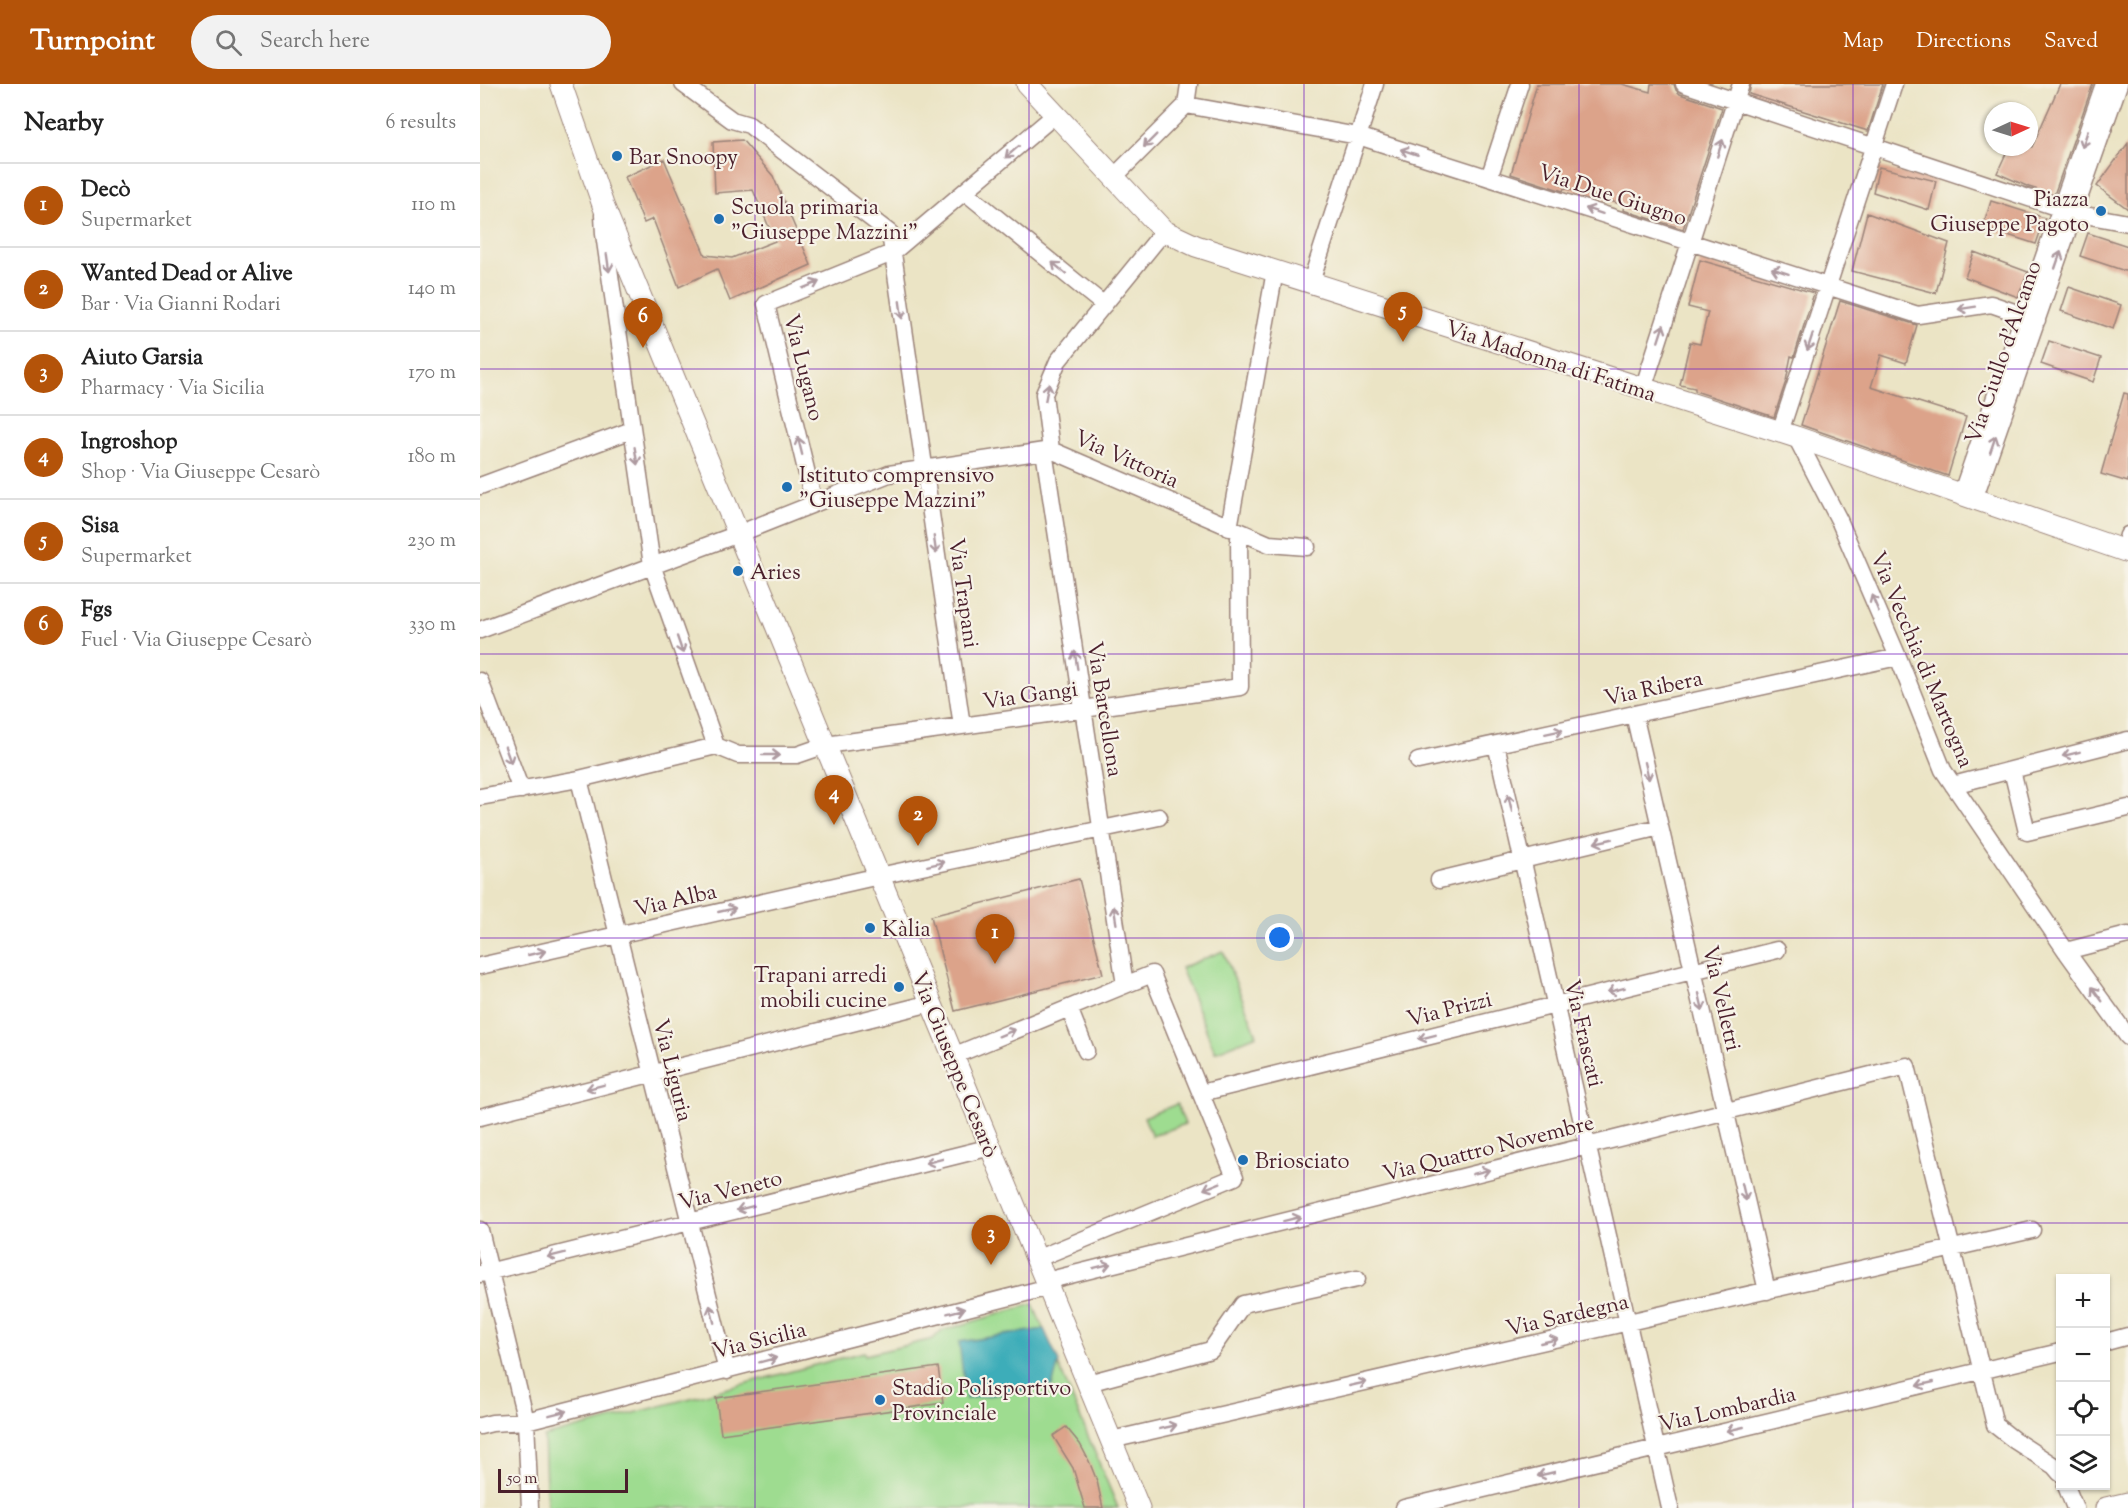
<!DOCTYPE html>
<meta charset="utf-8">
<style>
:root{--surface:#fff;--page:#f2f2f2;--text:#222;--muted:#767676;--line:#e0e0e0;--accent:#b45309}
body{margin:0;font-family:"Sorts Mill Goudy",serif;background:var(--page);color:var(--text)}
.controls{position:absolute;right:18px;bottom:18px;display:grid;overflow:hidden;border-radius:0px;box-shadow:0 2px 4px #0004}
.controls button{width:54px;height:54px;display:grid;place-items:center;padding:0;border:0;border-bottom:2px solid var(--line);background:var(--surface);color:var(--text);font:30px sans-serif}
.compass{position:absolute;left:1504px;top:18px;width:54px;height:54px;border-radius:50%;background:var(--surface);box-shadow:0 2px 4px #0004;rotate:86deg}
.scale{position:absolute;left:18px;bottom:15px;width:130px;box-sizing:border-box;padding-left:6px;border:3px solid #4a1f2b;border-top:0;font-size:16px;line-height:21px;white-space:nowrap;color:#4a1f2b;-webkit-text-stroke:4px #f7f3e8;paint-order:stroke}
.you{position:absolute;left:800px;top:854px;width:21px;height:21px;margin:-15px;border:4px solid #fff;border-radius:50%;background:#1a73e8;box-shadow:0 0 0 9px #1a73e833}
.badge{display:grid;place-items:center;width:39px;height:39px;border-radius:50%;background:var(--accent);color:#fff;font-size:20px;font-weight:700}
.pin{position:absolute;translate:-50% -50px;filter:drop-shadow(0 2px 3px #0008)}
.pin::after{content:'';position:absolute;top:32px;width:21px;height:18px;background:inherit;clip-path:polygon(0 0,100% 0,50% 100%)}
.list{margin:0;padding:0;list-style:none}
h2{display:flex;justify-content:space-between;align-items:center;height:78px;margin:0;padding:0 24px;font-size:26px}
h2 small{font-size:20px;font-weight:400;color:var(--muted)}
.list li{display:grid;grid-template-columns:39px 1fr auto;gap:18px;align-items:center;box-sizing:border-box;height:84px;padding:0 24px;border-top:2px solid var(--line)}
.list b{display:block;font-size:22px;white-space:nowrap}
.list p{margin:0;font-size:20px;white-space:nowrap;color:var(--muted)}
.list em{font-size:20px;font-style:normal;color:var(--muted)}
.icon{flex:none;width:33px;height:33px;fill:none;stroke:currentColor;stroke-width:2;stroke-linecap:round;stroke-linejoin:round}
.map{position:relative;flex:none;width:1648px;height:1424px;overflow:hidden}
header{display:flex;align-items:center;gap:36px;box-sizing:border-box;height:84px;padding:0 30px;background:var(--accent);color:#fff}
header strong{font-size:28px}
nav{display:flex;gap:33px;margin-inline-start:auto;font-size:21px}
.search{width:420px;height:54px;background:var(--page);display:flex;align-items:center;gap:15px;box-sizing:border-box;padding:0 21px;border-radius:33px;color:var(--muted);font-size:22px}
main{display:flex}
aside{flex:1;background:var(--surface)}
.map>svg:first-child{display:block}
.green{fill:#9edc90;stroke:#747e5e;stroke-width:1.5}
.water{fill:#3dadb9;stroke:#446672;stroke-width:1.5}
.building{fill:#dca38a}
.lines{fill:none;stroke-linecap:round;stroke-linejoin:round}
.minor-casing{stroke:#9a8278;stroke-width:19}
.tertiary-casing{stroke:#9a8278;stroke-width:23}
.minor{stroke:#fff;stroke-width:16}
.tertiary{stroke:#fff;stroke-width:21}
.oneway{stroke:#ae9aa0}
.grid{fill:none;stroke:#7b2cbf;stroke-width:1.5;stroke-opacity:0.55}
.poi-dot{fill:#1f6fb2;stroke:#f7f3e8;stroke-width:2}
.labels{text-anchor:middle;stroke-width:4.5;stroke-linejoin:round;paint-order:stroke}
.poi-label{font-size:22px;fill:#4a1f2b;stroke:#f7f3e8;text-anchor:start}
.street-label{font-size:22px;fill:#4a1f2b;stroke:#f7f3e8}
</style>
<header>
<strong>Turnpoint</strong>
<div class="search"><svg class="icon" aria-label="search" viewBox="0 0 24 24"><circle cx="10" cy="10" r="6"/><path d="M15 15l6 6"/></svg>Search here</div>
<nav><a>Map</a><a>Directions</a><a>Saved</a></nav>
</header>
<main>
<aside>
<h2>Nearby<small>6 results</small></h2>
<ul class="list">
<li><span class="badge">1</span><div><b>Decò</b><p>Supermarket</p></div><em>110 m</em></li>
<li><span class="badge">2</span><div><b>Wanted Dead or Alive</b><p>Bar · Via Gianni Rodari</p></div><em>140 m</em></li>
<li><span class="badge">3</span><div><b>Aiuto Garsia</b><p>Pharmacy · Via Sicilia</p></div><em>170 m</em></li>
<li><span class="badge">4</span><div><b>Ingroshop</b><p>Shop · Via Giuseppe Cesarò</p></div><em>180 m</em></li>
<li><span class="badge">5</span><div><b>Sisa</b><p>Supermarket</p></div><em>230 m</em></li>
<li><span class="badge">6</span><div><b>Fgs</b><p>Fuel · Via Giuseppe Cesarò</p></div><em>330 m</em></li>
</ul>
</aside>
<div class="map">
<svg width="1648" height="1424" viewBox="0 0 1648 1424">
<rect width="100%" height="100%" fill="#f7f3e8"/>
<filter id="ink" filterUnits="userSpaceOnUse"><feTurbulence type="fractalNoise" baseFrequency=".0167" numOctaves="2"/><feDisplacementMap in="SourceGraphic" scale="12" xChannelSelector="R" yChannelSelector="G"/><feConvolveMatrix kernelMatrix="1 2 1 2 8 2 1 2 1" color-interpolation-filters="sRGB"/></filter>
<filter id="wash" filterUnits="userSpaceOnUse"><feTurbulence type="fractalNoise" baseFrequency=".008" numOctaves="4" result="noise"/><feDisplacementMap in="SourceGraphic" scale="24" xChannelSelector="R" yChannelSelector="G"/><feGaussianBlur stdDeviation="1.35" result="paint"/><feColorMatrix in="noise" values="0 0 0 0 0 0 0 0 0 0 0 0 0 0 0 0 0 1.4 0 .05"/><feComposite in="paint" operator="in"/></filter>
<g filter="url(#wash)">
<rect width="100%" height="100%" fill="#ebe4c5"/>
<path class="green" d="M743 867 777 951 735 968 701 884Z
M697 1020 705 1040 672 1052 664 1033Z
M553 1220 638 1424H67L64 1353 384 1268 385 1271 453 1255 461 1247Z"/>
<path class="water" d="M564 1245 579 1278 572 1302 486 1315 479 1258Z"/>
<g id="blocks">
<path class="building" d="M1057 0H1142L1170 8 1171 0H1194L1196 6 1200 10 1242 24 1203 145 1143 126 1144 121 1084 104 1083 107 1031 90Z
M1271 0H1403L1388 47 1269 10Z
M1580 0H1613L1574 111 1549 103 1517 89 1529 63H1552Z
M262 56 293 92 331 181 250 217 237 185 199 203 173 135 164 139 145 93 184 75 225 171 252 174 295 157 273 106 235 109 233 58Z
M1648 59V125L1617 102Z
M1399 83 1456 97 1449 126 1393 108Z
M1511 117 1565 134 1556 160 1503 143Z
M1387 129 1469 159 1456 209 1372 187Z
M1608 149 1648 162V188L1600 172Z
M1494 168 1548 188 1538 213 1485 193Z
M1220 176 1334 209 1314 273 1311 272 1306 297 1294 333 1215 307V304L1200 301 1210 258 1220 260 1228 228 1208 223Z
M1589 203 1641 221 1633 245 1581 227Z
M1360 217 1437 241 1426 279 1401 271 1391 303 1486 333 1468 392 1321 341Z
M1569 257 1621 274 1613 298 1561 280Z
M1644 309 1648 310V398L1621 390Z
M599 795 623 890 475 927 451 832Z
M458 1283 463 1319 241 1350 236 1314Z
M586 1343 600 1360 609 1377 617 1397 623 1424H605L593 1384 573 1352Z"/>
</g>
</g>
<g filter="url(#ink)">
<use href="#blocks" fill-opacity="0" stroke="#9a8278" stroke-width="1.5"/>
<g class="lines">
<defs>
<path id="minor" d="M203 0 252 36 269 41 410 149 482 642
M1204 0 1594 129 1648 139
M706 21 878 52 1438 231 1511 220 1557 236
M634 93 706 21 709 0
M1009 94 1040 0
M485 108 624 221
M123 131 124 150 172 481 236 662
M831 198 895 0
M1163 305 1261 0
M1300 348 1414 0
M1316 353 1359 436 1418 573 1463 686 1586 867 1648 953
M571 366 564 310 578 277 684 147
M0 402 152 346
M1481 411 1624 0
M1494 415 1639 0
M334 419 286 220 412 169 576 30
M749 444 795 187
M1644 467 1648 451
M0 546 258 450 409 390 571 366 789 460 827 463
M0 597 41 706
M1154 630 1287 1207
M1016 660 1190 1424
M236 662 258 671H317L346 661 760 603 759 448
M938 677 1418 573
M1532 686 1547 748 1648 724
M99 695 247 1287
M1473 701 1648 656
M0 713 99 695 236 662
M959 796 1180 743
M1586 867 1648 851
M0 882 399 792 679 733
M589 924 606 967
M473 972 645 901 564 367
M721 1009 1297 866
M0 1033 451 919
M0 1146 46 1337 50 1424
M556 1175 755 1093 672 890 645 901
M0 1190 511 1063
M566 1197 1427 982 1515 1341 1534 1356 1574 1382 1580 1389
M1626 1258 1648 1252
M608 1299 731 1266 763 1220 877 1195
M0 1342 12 1339 46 1337 569 1203
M631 1356 1552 1146
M1586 1402 1595 1424
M924 1424 1580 1268"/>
<path id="tertiary" d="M81 0 123 121 659 1424
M547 0 684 147 716 162 1316 353 1648 468
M1626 1424 1648 1419"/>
</defs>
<use href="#minor" class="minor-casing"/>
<use href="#tertiary" class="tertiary-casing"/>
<use href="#minor" class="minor"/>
<use href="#tertiary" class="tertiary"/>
</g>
<defs><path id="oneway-shaft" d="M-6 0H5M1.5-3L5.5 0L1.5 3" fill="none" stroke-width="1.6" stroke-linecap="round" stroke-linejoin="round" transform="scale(1.5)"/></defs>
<g class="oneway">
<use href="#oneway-shaft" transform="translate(1605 55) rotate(109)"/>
<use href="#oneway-shaft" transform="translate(670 57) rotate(135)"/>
<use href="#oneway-shaft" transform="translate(1240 64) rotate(-72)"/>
<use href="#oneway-shaft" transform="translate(532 68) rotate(139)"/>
<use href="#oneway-shaft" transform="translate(929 68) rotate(-162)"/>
<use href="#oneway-shaft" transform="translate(1114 127) rotate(-162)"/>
<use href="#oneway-shaft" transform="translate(1578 176) rotate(-71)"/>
<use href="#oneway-shaft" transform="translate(128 179) rotate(82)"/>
<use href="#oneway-shaft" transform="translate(579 184) rotate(-141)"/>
<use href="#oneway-shaft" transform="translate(1300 187) rotate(-162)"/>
<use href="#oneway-shaft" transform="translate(331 201) rotate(-22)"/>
<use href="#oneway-shaft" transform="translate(1487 224) rotate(171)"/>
<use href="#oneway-shaft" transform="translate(421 226) rotate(82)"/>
<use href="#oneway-shaft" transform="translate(1181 249) rotate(-72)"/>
<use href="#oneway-shaft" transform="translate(1330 258) rotate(108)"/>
<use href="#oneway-shaft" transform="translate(567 308) rotate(-79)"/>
<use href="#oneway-shaft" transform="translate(1513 360) rotate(-71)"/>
<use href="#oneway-shaft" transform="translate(320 362) rotate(-104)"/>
<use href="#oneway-shaft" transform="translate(156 372) rotate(81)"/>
<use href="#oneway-shaft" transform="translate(455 461) rotate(82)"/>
<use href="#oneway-shaft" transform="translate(1395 519) rotate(-113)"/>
<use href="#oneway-shaft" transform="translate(200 561) rotate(71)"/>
<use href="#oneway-shaft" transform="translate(596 576) rotate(-99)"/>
<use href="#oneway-shaft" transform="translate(1074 648) rotate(-12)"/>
<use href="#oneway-shaft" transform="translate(1591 670) rotate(166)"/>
<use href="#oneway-shaft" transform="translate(28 671) rotate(70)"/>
<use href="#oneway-shaft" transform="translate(291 671)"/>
<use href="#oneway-shaft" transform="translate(1167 687) rotate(77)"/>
<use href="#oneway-shaft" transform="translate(1030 719) rotate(-103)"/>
<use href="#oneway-shaft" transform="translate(1123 757) rotate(167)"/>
<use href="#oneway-shaft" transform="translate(456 780) rotate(-12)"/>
<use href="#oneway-shaft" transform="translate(247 826) rotate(-13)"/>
<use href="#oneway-shaft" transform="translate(635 831) rotate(-99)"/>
<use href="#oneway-shaft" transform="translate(57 869) rotate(-13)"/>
<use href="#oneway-shaft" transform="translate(1136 906) rotate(166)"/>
<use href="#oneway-shaft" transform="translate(1617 910) rotate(-126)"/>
<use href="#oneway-shaft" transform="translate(1221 918) rotate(77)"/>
<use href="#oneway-shaft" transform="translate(527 949) rotate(-22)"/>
<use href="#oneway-shaft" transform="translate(947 953) rotate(166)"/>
<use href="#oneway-shaft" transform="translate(115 1003) rotate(166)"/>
<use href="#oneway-shaft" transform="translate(454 1077) rotate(166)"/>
<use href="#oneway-shaft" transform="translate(1001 1088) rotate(-14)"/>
<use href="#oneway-shaft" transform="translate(732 1102) rotate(158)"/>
<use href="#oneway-shaft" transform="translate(1264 1108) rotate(77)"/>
<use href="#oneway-shaft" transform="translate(265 1124) rotate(166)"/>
<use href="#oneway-shaft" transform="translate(812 1135) rotate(-14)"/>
<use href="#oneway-shaft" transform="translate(76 1171) rotate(166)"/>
<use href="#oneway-shaft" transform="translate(622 1182) rotate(-14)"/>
<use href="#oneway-shaft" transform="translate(476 1227) rotate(-15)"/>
<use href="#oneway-shaft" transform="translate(232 1230) rotate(-104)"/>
<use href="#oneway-shaft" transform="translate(1069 1257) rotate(-13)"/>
<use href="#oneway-shaft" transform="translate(288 1276) rotate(-15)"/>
<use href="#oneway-shaft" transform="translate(878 1300) rotate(-13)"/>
<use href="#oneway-shaft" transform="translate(1445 1300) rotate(167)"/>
<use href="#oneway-shaft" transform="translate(78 1329) rotate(-14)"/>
<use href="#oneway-shaft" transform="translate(688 1343) rotate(-13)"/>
<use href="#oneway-shaft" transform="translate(1255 1345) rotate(167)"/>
<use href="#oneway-shaft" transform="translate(1066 1390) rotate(167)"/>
</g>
</g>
<path class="grid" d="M275 0V1424M549 0V1424M824 0V1424M1099 0V1424M1373 0V1424M0 285H1648M0 570H1648M0 854H1648M0 1139H1648"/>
<g class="poi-dot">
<circle cx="137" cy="72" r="6"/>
<circle cx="1621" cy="127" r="6"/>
<circle cx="239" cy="135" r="6"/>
<circle cx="307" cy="403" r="6"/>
<circle cx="258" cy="487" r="6"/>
<circle cx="390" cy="844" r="6"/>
<circle cx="419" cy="903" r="6"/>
<circle cx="763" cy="1076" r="6"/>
<circle cx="400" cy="1316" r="6"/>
</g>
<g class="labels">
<g class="poi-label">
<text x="149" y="80">Bar Snoopy</text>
<text x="1609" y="122" text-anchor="end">Piazza<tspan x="1609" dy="25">Giuseppe Pagoto</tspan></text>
<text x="251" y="130">Scuola primaria<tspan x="251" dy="25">"Giuseppe Mazzini"</tspan></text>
<text x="319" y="398">Istituto comprensivo<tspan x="319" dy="25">"Giuseppe Mazzini"</tspan></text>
<text x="270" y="495">Aries</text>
<text x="402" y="852">Kàlia</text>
<text x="407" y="898" text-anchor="end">Trapani arredi<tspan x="407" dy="25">mobili cucine</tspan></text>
<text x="775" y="1084">Briosciato</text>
<text x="412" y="1311">Stadio Polisportivo<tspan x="412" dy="25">Provinciale</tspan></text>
</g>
<g class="street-label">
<text transform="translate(1133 110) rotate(18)" y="8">Via Due Giugno</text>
<text transform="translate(1522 268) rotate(-71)" y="8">Via Ciullo d'Alcamo</text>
<text transform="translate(1071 276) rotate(18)" y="8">Via Madonna di Fatima</text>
<text transform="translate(325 283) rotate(76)" y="8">Via Lugano</text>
<text transform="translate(647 374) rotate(24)" y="8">Via Vittoria</text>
<text transform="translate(485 509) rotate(82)" y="8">Via Trapani</text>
<text transform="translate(1443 575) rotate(67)" y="8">Via Vecchia di Martogna</text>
<text transform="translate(1173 603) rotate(-12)" y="8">Via Ribera</text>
<text transform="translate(550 610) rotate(-8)" y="8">Via Gangi</text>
<text transform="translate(626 625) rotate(81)" y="8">Via Barcellona</text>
<text transform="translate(195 815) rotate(-13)" y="8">Via Alba</text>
<text transform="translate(1243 914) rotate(77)" y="8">Via Velletri</text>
<text transform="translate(969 924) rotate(-14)" y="8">Via Prizzi</text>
<text transform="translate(1105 949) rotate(77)" y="8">Via Frascati</text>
<text transform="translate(476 980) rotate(68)" y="8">Via Giuseppe Cesarò</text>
<text transform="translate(194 986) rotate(76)" y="8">Via Liguria</text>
<text transform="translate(1008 1063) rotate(-14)" y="8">Via Quattro Novembre</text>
<text transform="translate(250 1105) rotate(-14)" y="8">Via Veneto</text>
<text transform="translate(1087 1230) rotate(-13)" y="8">Via Sardegna</text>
<text transform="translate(279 1255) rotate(-14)" y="8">Via Sicilia</text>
<text transform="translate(1247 1324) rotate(-13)" y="8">Via Lombardia</text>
</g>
</g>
</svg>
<div class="controls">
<button>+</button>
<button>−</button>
<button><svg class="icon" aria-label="locate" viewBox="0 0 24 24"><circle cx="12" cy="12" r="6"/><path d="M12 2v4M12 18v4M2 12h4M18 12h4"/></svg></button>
<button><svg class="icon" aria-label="layers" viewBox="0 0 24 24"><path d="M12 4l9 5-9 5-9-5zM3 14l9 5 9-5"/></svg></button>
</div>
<svg class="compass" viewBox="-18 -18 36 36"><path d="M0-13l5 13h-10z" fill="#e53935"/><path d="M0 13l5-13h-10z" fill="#767676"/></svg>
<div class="scale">50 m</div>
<div class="you"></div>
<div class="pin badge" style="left:515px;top:880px">1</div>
<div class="pin badge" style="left:438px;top:762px">2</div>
<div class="pin badge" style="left:511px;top:1181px">3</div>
<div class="pin badge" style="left:354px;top:741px">4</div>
<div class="pin badge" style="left:923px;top:258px">5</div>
<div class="pin badge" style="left:163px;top:264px">6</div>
</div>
</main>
